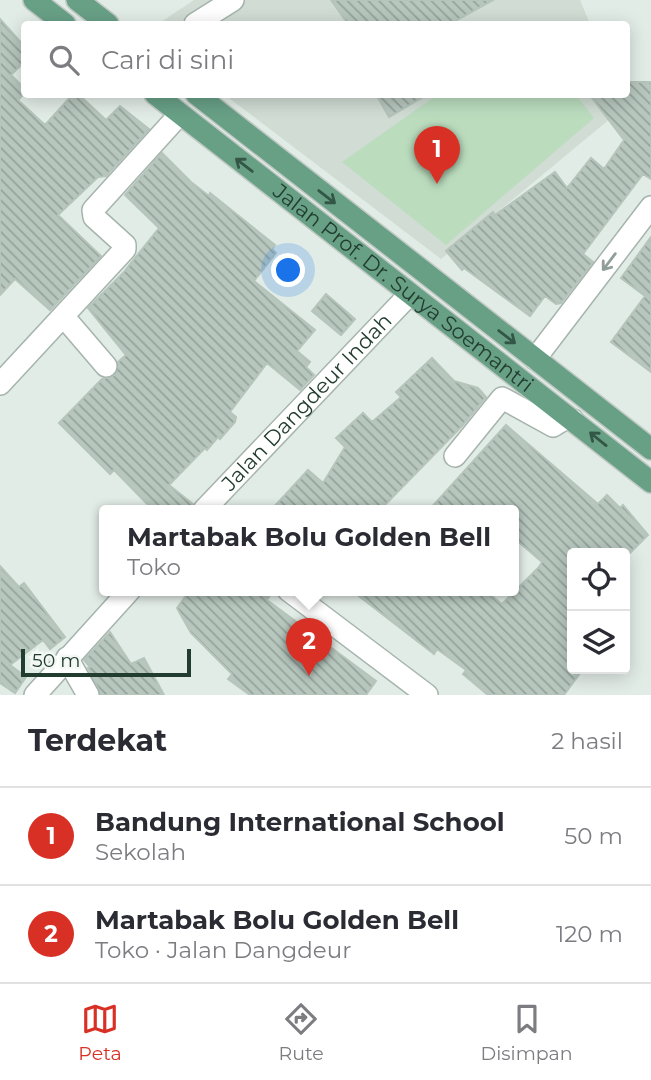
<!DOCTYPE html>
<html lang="id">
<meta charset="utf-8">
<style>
:root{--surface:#fff;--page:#f2f2f3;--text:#2b2b33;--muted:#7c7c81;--line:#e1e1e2;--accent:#d93025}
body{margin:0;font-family:Montserrat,sans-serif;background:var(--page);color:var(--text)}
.controls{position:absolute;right:21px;bottom:21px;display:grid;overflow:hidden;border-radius:7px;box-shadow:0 4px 18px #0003}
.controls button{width:63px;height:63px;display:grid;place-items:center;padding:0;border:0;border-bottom:2px solid var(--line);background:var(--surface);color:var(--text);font:35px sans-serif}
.scale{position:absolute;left:21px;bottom:18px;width:170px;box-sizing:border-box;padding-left:7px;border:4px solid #223d30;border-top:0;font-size:19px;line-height:24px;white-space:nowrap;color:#223d30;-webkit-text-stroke:5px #f3f8f4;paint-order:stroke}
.you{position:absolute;left:289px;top:271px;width:24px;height:24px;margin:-18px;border:5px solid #fff;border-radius:50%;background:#1a73e8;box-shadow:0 0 0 10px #1a73e833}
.badge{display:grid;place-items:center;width:46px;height:46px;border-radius:50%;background:var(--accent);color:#fff;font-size:23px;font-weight:700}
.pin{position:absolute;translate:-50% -58px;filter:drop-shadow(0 2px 4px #0008)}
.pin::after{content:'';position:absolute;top:37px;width:24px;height:21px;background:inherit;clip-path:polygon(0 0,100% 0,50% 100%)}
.popup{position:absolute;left:99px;top:505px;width:420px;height:91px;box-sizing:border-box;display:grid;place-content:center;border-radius:7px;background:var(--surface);filter:drop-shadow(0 2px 5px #0005);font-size:23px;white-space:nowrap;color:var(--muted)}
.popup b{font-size:26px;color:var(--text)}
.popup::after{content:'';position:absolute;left:50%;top:100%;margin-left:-14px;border:14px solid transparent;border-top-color:var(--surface)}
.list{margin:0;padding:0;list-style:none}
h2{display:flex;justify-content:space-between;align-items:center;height:91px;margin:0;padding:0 28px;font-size:30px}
h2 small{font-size:23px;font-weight:400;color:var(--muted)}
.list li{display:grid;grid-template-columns:46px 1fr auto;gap:21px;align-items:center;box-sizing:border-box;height:98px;padding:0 28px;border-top:2px solid var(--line)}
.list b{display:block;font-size:26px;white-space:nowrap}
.list p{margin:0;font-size:23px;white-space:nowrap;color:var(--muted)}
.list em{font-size:23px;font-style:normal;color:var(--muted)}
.icon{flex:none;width:38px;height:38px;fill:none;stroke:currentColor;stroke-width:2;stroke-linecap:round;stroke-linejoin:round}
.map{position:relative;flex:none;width:651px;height:695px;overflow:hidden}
.search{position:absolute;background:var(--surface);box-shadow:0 4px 18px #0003;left:21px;right:21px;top:21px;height:77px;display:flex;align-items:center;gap:18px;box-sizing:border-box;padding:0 24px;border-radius:7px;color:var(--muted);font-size:26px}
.sheet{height:287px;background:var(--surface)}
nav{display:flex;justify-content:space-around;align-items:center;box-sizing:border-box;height:98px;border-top:2px solid var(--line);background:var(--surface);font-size:19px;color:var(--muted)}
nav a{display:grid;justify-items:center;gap:4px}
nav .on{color:var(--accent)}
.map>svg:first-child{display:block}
.built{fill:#d0dcd4}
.garden{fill:#bbddbe}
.building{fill:url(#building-back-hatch);stroke:#b5c5bb;stroke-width:2}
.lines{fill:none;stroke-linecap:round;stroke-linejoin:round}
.minor-casing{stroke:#a5b4ac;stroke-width:24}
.major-casing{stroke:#c1c9c5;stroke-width:24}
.minor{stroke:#fff;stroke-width:21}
.major{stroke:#68a086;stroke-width:21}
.oneway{stroke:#345646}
.oneway2{stroke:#909e98}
.labels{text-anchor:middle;stroke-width:5;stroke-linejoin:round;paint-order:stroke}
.street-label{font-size:21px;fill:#223d30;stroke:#f3f8f4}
</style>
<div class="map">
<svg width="651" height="695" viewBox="0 0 651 695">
<defs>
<pattern id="building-back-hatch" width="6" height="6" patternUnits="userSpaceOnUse" patternTransform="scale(1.75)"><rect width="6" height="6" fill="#b7c7be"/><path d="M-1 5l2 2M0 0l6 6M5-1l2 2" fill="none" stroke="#94a39b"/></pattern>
</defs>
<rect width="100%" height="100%" fill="#e2ece6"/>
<path class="built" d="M194 0H580L590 24H158Z
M618 94 623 108 441 259 225 95Z"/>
<path class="garden" d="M437 95H576L594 118 446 245 342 162Z"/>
<path class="building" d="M331 0H493L450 24H348Z
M0 19 24 46V62L11 75 24 88V94L18 100 45 125 73 94H78L106 120 120 106 149 129 106 176 98 177 58 215 101 256 50 310 15 279 0 295Z
M626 82H651V179L643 174 583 254 593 262 561 303 556 304 545 296 530 316 464 268 462 270 446 251 493 212 495 215 555 172 567 188 591 158 604 169 624 140 589 94H626Z
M376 94H428L389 117Z
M162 153 191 182 209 196 210 193 275 245 272 249 276 253 254 281 315 330 297 351 310 362 306 367 314 375 300 390 267 363 230 412 236 417 235 422 220 439 218 437 207 450 205 448 169 485 193 504 191 510H153L114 470 110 474 59 423 102 379 115 375 118 362 126 355 88 308 123 273 159 228 125 195Z
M651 237V372L611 342 645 296 621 278Z
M326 294 355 319 341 335 312 311Z
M432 358 454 381 478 388 486 397 462 426 380 510H328L322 504 317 510H271L308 470 323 483 345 447 336 438 363 413 372 422 401 397 396 392Z
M506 425 598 504 607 495 620 508 623 505 648 535 630 553H572V669H583L564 695H488L463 674 466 670 437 649 434 654 351 590H484L502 604 539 567 542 562 514 538V510H429Z
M0 566 19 587 24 583 65 637 50 649 43 640 10 665 26 677 15 693 0 683Z
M190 590H273L267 600 376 681 366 695H250L228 679 232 674 191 633 177 608Z
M110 632 131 664 144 658 164 695H101L88 668 90 667 84 660Z"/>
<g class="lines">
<defs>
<g id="minor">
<path d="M195 24 233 0"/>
<path d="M64 317 106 366"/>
<path d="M535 359 651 207"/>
<path d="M0 384 125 249V245L94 217 93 210 180 114"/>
<path d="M455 456 502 398 553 426 566 418 573 420"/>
<path id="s1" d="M204 510 409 295"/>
<path d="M288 590 427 695"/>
<path d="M67 658 88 695"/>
<path d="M35 695 130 590"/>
</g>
<g id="major">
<path d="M34 0 65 24"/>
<path d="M77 0 108 24"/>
<path id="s2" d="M155 94 651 482"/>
<path d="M196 94 651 449"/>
</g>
</defs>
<use href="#minor" class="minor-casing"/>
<use href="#major" class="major-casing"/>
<use href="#minor" class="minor"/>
<use href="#major" class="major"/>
</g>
<defs><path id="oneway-shaft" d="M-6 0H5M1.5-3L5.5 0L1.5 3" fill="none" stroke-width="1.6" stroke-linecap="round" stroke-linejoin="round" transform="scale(1.75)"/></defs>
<g class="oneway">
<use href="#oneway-shaft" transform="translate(244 165) rotate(-142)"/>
<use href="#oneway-shaft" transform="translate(327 197) rotate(38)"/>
<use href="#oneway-shaft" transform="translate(507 337) rotate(38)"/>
<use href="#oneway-shaft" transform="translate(598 439) rotate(-141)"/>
</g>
<use class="oneway2" href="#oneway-shaft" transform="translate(609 262) rotate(127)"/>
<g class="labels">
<g class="street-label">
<text dy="7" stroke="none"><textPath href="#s2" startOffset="315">Jalan Prof. Dr. Surya Soemantri</textPath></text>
<text dy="7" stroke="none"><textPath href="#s1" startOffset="149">Jalan Dangdeur Indah</textPath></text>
</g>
</g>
</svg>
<div class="controls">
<button><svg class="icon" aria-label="locate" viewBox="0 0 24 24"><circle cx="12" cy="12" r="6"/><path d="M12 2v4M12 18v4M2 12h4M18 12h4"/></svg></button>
<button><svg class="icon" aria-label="layers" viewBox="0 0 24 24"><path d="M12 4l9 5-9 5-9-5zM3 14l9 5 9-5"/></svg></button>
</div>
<div class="scale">50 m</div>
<div class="you"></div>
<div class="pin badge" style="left:437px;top:184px">1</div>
<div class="pin badge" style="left:309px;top:676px">2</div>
<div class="popup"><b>Martabak Bolu Golden Bell</b>Toko</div>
<div class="search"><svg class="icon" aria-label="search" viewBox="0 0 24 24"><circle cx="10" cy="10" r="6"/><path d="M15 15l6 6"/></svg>Cari di sini</div>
</div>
<section class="sheet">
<h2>Terdekat<small>2 hasil</small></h2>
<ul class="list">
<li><span class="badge">1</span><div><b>Bandung International School</b><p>Sekolah</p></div><em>50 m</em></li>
<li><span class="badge">2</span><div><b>Martabak Bolu Golden Bell</b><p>Toko · Jalan Dangdeur</p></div><em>120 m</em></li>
</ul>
</section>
<nav>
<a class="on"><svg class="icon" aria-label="map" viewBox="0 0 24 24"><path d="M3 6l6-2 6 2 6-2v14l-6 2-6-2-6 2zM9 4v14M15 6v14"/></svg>Peta</a>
<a><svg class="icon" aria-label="directions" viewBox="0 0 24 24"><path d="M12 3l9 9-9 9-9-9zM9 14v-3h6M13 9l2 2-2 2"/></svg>Rute</a>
<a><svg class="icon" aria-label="saved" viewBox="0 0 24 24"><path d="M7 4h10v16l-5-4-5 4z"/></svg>Disimpan</a>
</nav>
